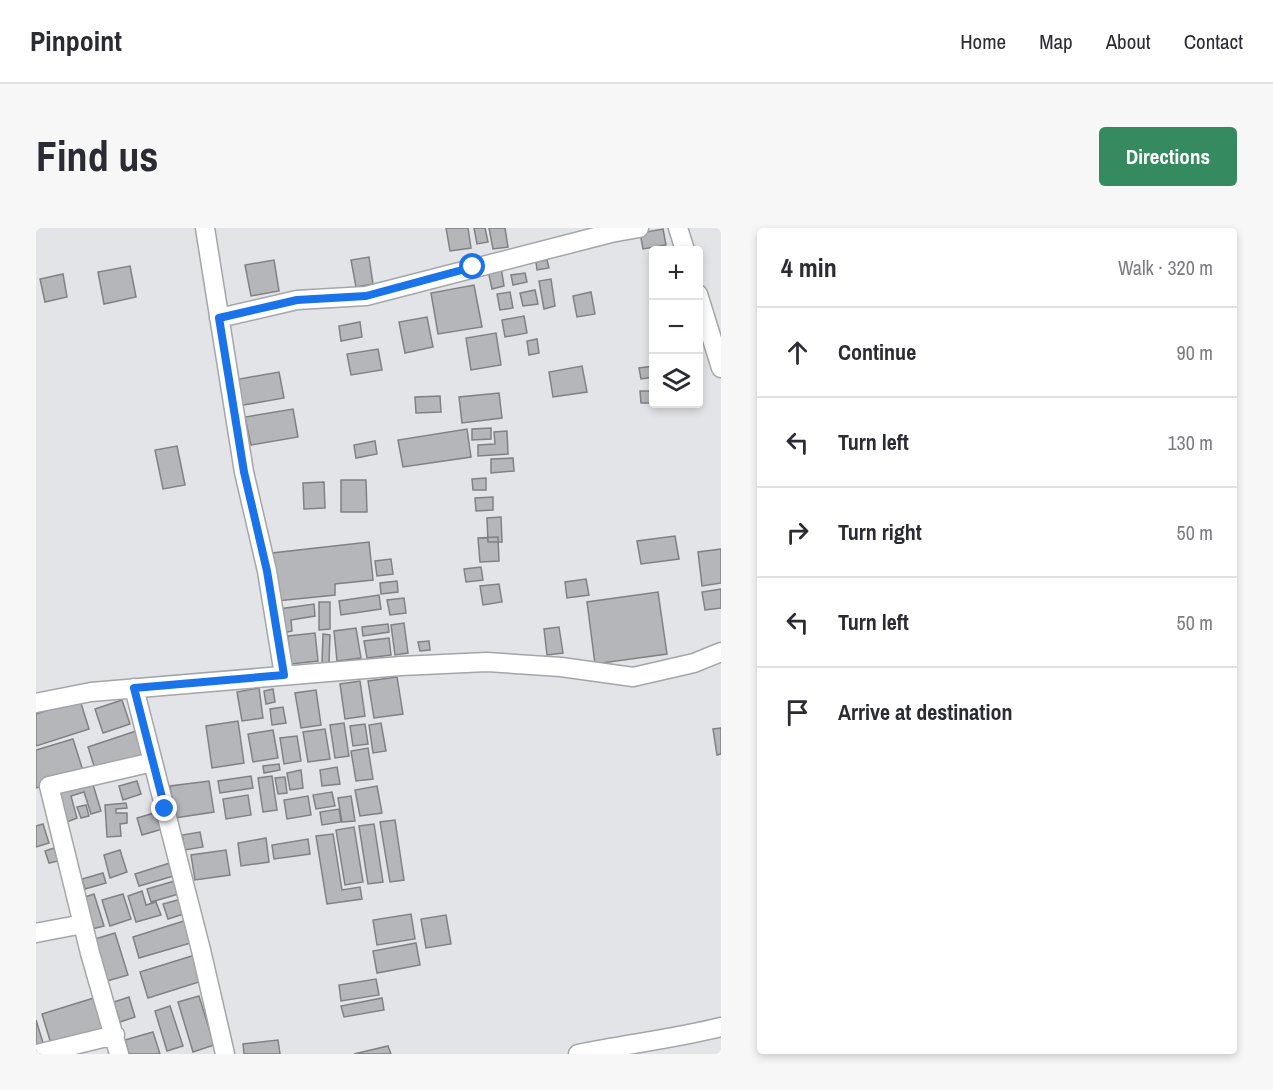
<!DOCTYPE html>
<meta charset="utf-8">
<style>
:root{--surface:#fff;--page:#f7f7f7;--text:#2b2b33;--muted:#7c7c81;--line:#e1e1e2;--accent:#358b5f}
body{margin:0;font-family:"Archivo Narrow",sans-serif;background:var(--page);color:var(--text)}
.controls{position:absolute;right:18px;top:18px;display:grid;overflow:hidden;border-radius:6px;box-shadow:0 3px 9px #0003}
.controls button{width:54px;height:54px;display:grid;place-items:center;padding:0;border:0;border-bottom:2px solid var(--line);background:var(--surface);color:var(--text);font:30px sans-serif}
.stop{position:absolute;width:18px;height:18px;margin:-14px;border:4px solid #1a73e8;border-radius:50%;background:#fff}
.stop.end{background:#1a73e8;border-color:#fff;box-shadow:0 2px 6px #0008}
.list{margin:0;padding:0;list-style:none}
h2{display:flex;justify-content:space-between;align-items:center;height:78px;margin:0;padding:0 24px;font-size:26px}
h2 small{font-size:20px;font-weight:400;color:var(--muted)}
.list li{display:grid;grid-template-columns:39px 1fr auto;gap:18px;align-items:center;box-sizing:border-box;height:90px;padding:0 24px;border-top:2px solid var(--line)}
.list b{display:block;font-size:22px;white-space:nowrap}
.list em{font-size:20px;font-style:normal;color:var(--muted)}
.icon{flex:none;width:33px;height:33px;fill:none;stroke:currentColor;stroke-width:2;stroke-linecap:round;stroke-linejoin:round}
.map{position:relative;flex:none;width:685px;height:826px;overflow:hidden;border-radius:6px}
header{display:flex;align-items:center;gap:36px;box-sizing:border-box;height:84px;padding:0 30px;background:var(--surface);border-bottom:2px solid var(--line)}
header strong{font-size:28px}
nav{display:flex;gap:33px;margin-inline-start:auto;font-size:21px}
.intro{display:flex;align-items:center;justify-content:space-between;box-sizing:border-box;height:144px;padding:0 36px}
h1{margin:0;font-size:42px}
.button{padding:15px 27px;border-radius:6px;background:var(--accent);color:#fff;font-size:21px;font-weight:700}
main{display:flex;gap:36px;padding:0 36px}
aside{flex:1;background:var(--surface);border-radius:6px;box-shadow:0 3px 9px #0003}
.map>svg:first-child{display:block}
.building{fill:#b5b6ba;stroke:#808185;stroke-width:1.5}
.lines{fill:none;stroke-linecap:round;stroke-linejoin:round}
.minor-casing{stroke:#a4a5a9;stroke-width:21}
.minor{stroke:#fff;stroke-width:18}
.route{stroke:#1a73e8;stroke-width:8}
</style>
<header>
<strong>Pinpoint</strong>
<nav><a>Home</a><a>Map</a><a>About</a><a>Contact</a></nav>
</header>
<div class="intro"><h1>Find us</h1><a class="button">Directions</a></div>
<main>
<div class="map">
<svg width="685" height="826" viewBox="0 0 685 826">
<rect width="100%" height="100%" fill="#e3e4e8"/>
<path class="building" d="M410 0H432L435 20 414 23Z
M438 0H449L452 14 441 16Z
M453 0H469L472 19 457 21Z
M627 1 630 17 607 21 604 5Z
M333 29 337 56 320 59 315 32Z
M238 32 243 63 215 68 209 37Z
M511 32 513 40 501 42 500 34Z
M94 38 100 69 68 76 62 44Z
M465 39 468 58 456 61 452 42Z
M489 45 491 54 477 57 475 47Z
M27 46 31 69 9 74 4 51Z
M515 51 519 78 508 81 503 53Z
M438 57 446 99 402 106 395 65Z
M499 62 502 76 487 78 484 65Z
M474 64 477 80 464 82 461 66Z
M555 64 559 86 541 89 537 68Z
M488 88 491 105 469 109 466 92Z
M391 89 397 119 369 125 363 94Z
M324 94 326 109 305 113 303 98Z
M460 105 465 137 435 142 430 110Z
M501 111 503 125 493 127 491 113Z
M342 121 346 142 315 147 311 126Z
M546 138 551 164 517 169 513 144Z
M618 138V149L605 151 603 140Z
M243 144 248 170 202 178 198 152Z
M604 163H618V175H605Z
M463 165 466 190 426 195 423 169Z
M404 168 405 184 380 185 379 169Z
M257 181 262 209 215 217 209 189Z
M455 200V211L436 212V201Z
M431 201 435 229 367 239 362 212Z
M471 203 472 226 442 228V217L459 216 458 204Z
M339 213 341 226 320 230 318 217Z
M141 218 149 257 127 261 119 222Z
M477 230 478 243 455 245V231Z
M450 250V262H437L436 251Z
M305 252H330L331 284H305Z
M288 254 289 280 268 281 267 255Z
M457 269V282L440 283 439 270Z
M465 289 466 314H452L451 290Z
M639 308 643 331 605 336 601 313Z
M462 309 463 333 444 334 442 310Z
M333 314 337 352 299 356V367L241 373 236 325Z
M685 321V355L666 358 662 324Z
M355 331 357 346 341 348 339 333Z
M445 339 447 352 430 354 428 341Z
M550 351 553 367 531 370 529 354Z
M361 353 362 364 345 366 344 355Z
M463 356 466 374 447 377 444 358Z
M685 361V380L669 382 666 364Z
M622 364 631 426 559 436 551 374Z
M343 367 345 381 305 387 303 373Z
M368 370 370 385 354 387 351 372Z
M283 374H294V401L283 402Z
M278 376 279 388 255 392 256 403 247 405 243 381Z
M368 395 372 425 359 427 355 397Z
M352 396 353 404 327 408 326 399Z
M523 399 527 425 511 427 508 401Z
M320 400 325 430 301 433 298 403Z
M279 405 282 433 255 436 252 408Z
M287 406 294 407 293 435H286Z
M353 410 355 427 331 430 328 413Z
M393 413 394 422 384 423 382 414Z
M361 449 367 486 338 490 332 453Z
M324 453 329 488 309 491 304 456Z
M223 460 227 490 206 493 201 464Z
M237 461 239 474 230 476 228 463Z
M280 462 285 497 265 500 259 465Z
M44 472 53 501 0 518V486Z
M86 472 94 496 67 505 59 481Z
M247 479 250 495 236 497 234 481Z
M202 493 208 535 176 540 170 498Z
M308 495 313 528 299 530 294 497Z
M345 495 350 523 337 525 333 497Z
M329 496 332 516 317 518 314 498Z
M685 500V526L681 527 677 501Z
M289 501 294 531 272 534 267 504Z
M237 502 242 530 217 534 212 506Z
M100 503 109 528 60 544 52 519Z
M261 508 265 533 248 536 244 510Z
M37 511 48 546 0 560V522Z
M332 520 337 551 320 553 315 523Z
M243 536 244 542 228 545 227 538Z
M301 539 304 556 286 558 284 542Z
M265 542 267 560 254 562 251 545Z
M215 548 217 560 184 565 182 553Z
M236 548 241 582 227 584 222 550Z
M249 549 251 565 242 566 239 550Z
M55 550 65 583 55 586 48 564 35 568 41 590 31 594 21 560Z
M101 553 105 566 87 572 83 558Z
M173 553 178 584 139 590 134 558Z
M341 558 346 585 324 588 319 562Z
M296 564 299 578 280 581 277 567Z
M212 567 215 587 190 591 187 571Z
M272 568 275 587 251 591 248 572Z
M315 568 319 593 306 594 302 570Z
M90 575 91 580 80 581V585H91V595L84 596 85 608 71 609 69 577Z
M50 577 53 588 45 590 41 579Z
M303 581 305 594 286 597 284 584Z
M125 583 130 600 106 607 101 590Z
M359 592 368 652 354 654 344 594Z
M7 596 13 615 0 619V598Z
M338 596 347 654 332 656 323 598Z
M318 599 327 654 309 657 300 602Z
M164 604 167 619 149 622 146 607Z
M297 606 306 662 324 659 326 671 291 676 280 608Z
M230 610 233 634 205 638 202 615Z
M272 611 274 626 238 631 236 617Z
M18 620 22 633 13 635 9 623Z
M84 622 91 644 74 650 68 627Z
M190 622 194 647 159 652 155 627Z
M137 634 141 647 103 658 99 646Z
M67 645 70 655 49 661 46 651Z
M142 652 146 665 115 674 111 661Z
M106 663 110 677 120 674 125 687 100 694 92 668Z
M58 666 68 698 56 701 46 670Z
M87 666 95 691 74 698 66 672Z
M149 670 154 684 132 691 127 676Z
M375 686 379 711 341 717 337 692Z
M410 687 415 716 390 720 385 691Z
M151 692 158 714 103 730 97 709Z
M79 705 92 747 71 753 59 711Z
M380 715 384 737 341 745 337 723Z
M159 727 166 753 112 770 104 744Z
M340 751 343 767 305 773 303 757Z
M163 768 178 817 157 824 142 774Z
M61 769 71 802 16 819 6 786Z
M93 769 99 789 84 794 78 774Z
M346 770 348 782 308 789 305 778Z
M134 778 147 818 131 823 119 783Z
M0 792 8 818 0 820Z
M117 804 124 826H93L89 812Z
M242 812 244 826H208L207 816Z
M352 818 355 826H318Z"/>
<g class="lines">
<defs>
<path id="minor" d="M169 0 208 244 231 343 248 447
M642 0 649 22
M662 66 685 140
M183 90 261 72 330 68 575 5 603 0
M98 460 165 722 189 826
M0 475 55 464 365 438 451 434 525 439 597 449 658 435 685 424
M0 705 47 696
M1 826 79 807
M83 826 54 725 13 558 117 534
M542 826C590 816 638 811 685 799"/>
</defs>
<use href="#minor" class="minor-casing"/>
<use href="#minor" class="minor"/>
</g>
<g class="lines">
<path class="route" d="M129 581 98 460 248 447 231 343 208 244 183 90 261 72 330 68 437 39"/>
</g>
</svg>
<div class="controls">
<button>+</button>
<button>−</button>
<button><svg class="icon" aria-label="layers" viewBox="0 0 24 24"><path d="M12 4l9 5-9 5-9-5zM3 14l9 5 9-5"/></svg></button>
</div>
<div class="stop" style="left:437px;top:39px"></div>
<div class="stop end" style="left:129px;top:581px"></div>
</div>
<aside>
<h2>4 min<small>Walk · 320 m</small></h2>
<ul class="list">
<li><svg class="icon" aria-label="ahead" viewBox="0 0 24 24"><path d="M12 20V5M6 11l6-6 6 6"/></svg><div><b>Continue</b></div><em>90 m</em></li>
<li><svg class="icon" aria-label="left" viewBox="0 0 24 24"><path d="M17 20v-9H6M10 6l-5 5 5 5"/></svg><div><b>Turn left</b></div><em>130 m</em></li>
<li><svg class="icon" aria-label="right" viewBox="0 0 24 24"><path d="M7 20v-9h11M14 6l5 5-5 5"/></svg><div><b>Turn right</b></div><em>50 m</em></li>
<li><svg class="icon" aria-label="left" viewBox="0 0 24 24"><path d="M17 20v-9H6M10 6l-5 5 5 5"/></svg><div><b>Turn left</b></div><em>50 m</em></li>
<li><svg class="icon" aria-label="arrive" viewBox="0 0 24 24"><path d="M6 21V4h12l-3 4 3 4H6"/></svg><div><b>Arrive at destination</b></div></li>
</ul>
</aside>
</main>
